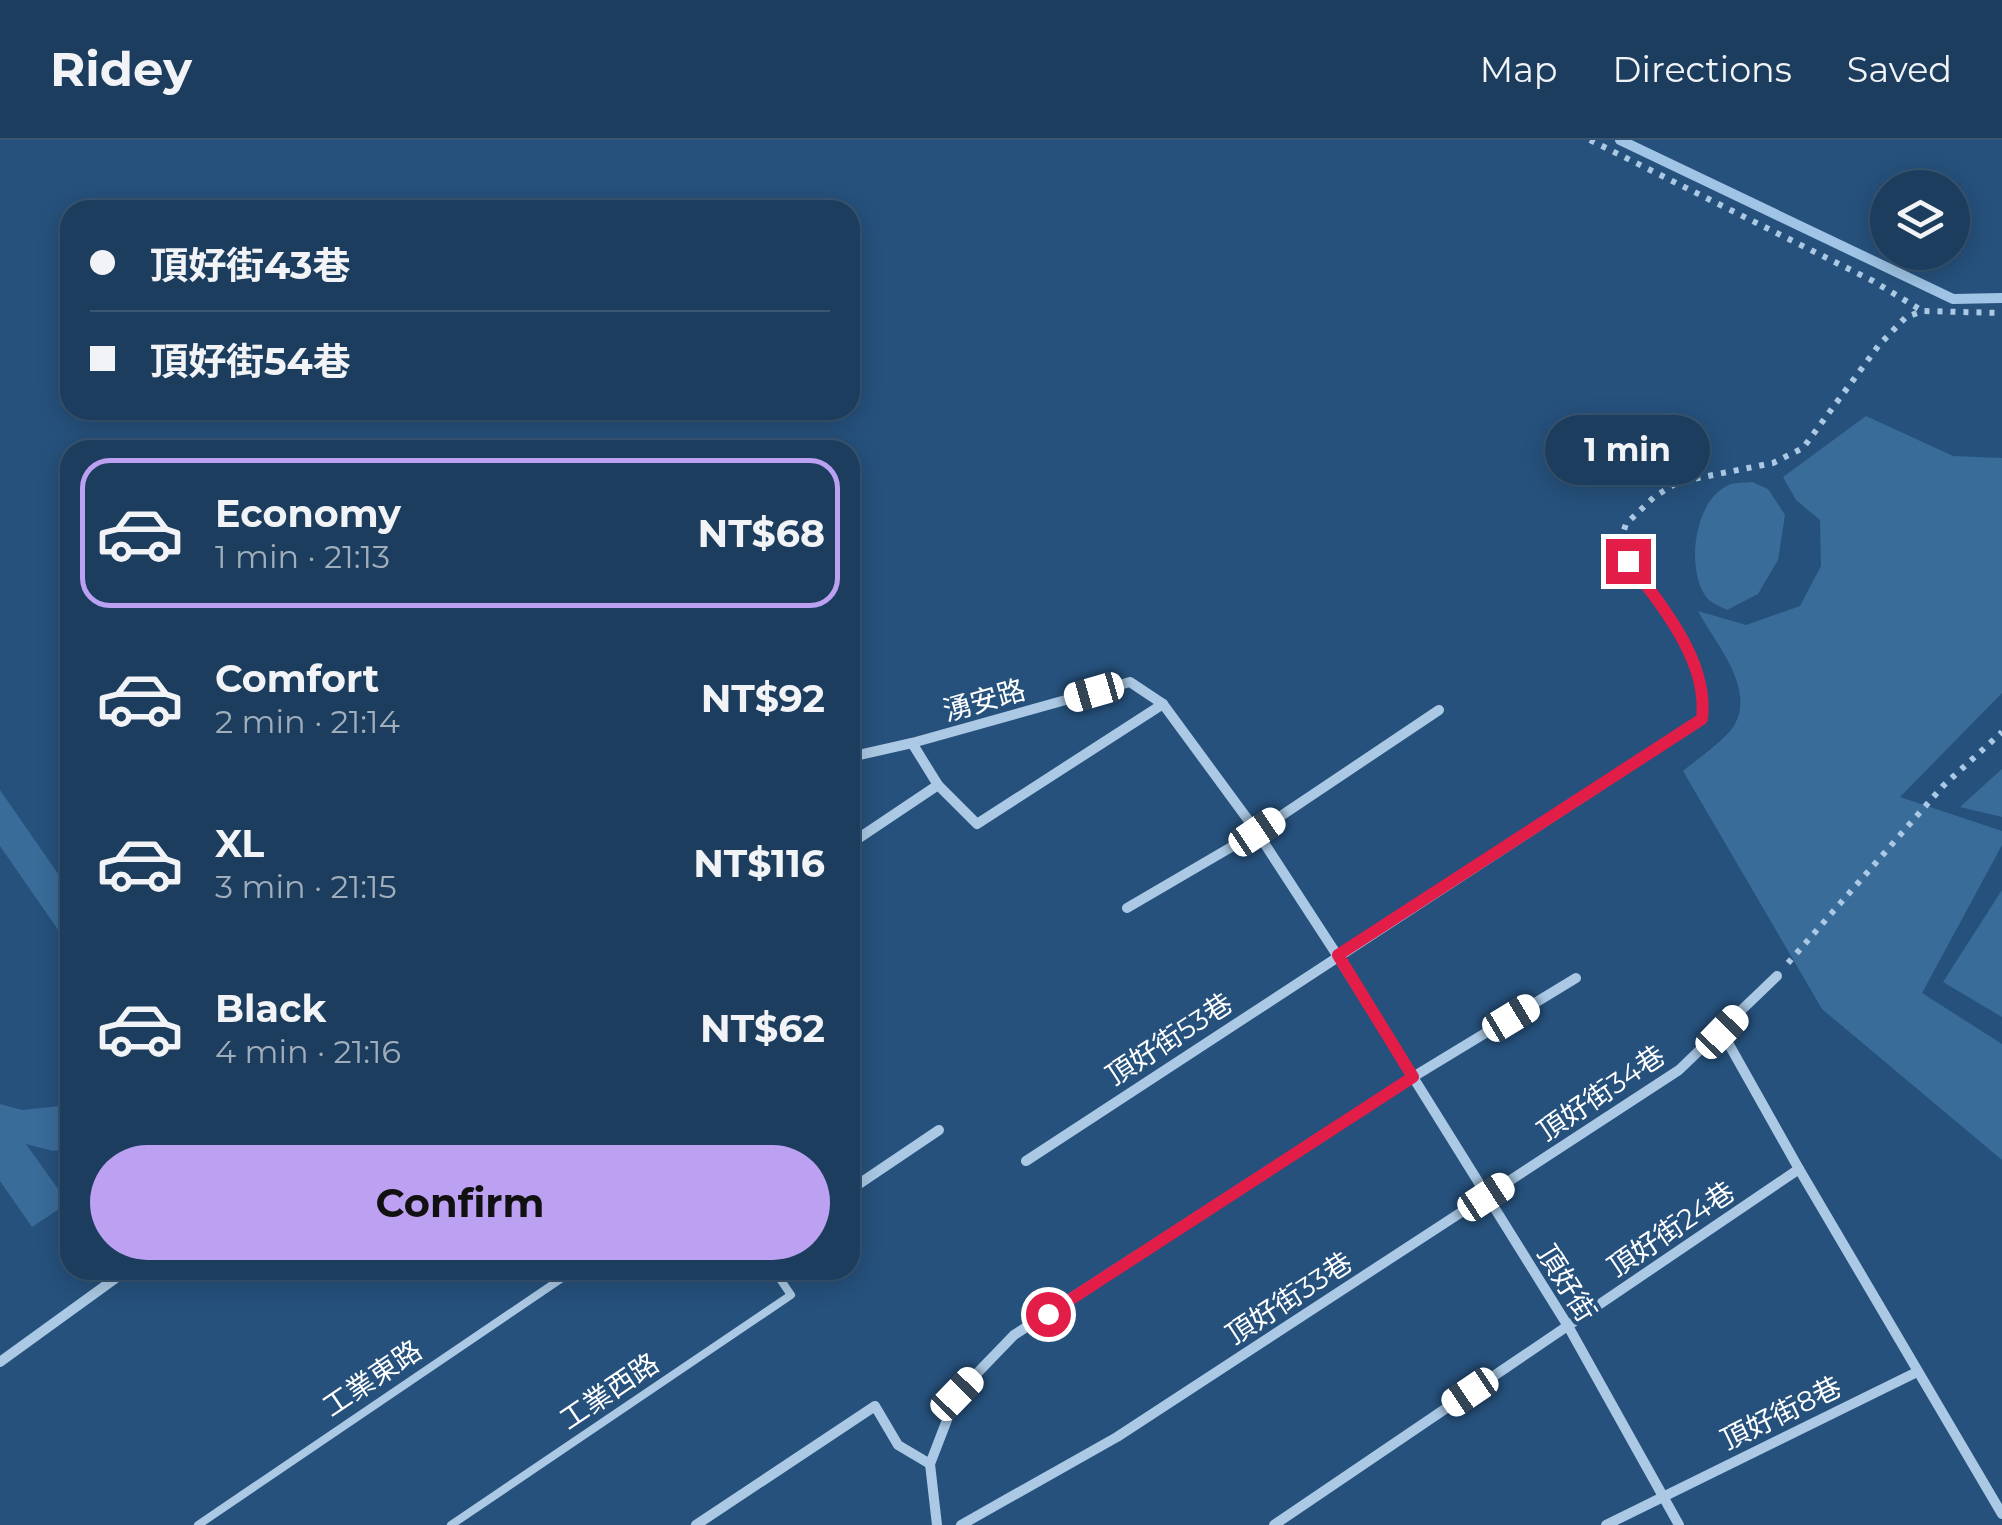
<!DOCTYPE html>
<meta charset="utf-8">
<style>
body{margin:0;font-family:Montserrat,"Noto Sans TC",sans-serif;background:#254463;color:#f1f3f6;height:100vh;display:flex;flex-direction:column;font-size:38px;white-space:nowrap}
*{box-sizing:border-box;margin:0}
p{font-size:32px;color:#a0aebc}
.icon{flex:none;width:55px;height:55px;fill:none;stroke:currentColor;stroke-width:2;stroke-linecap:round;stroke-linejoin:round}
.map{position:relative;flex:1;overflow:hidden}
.details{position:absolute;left:60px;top:300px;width:800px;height:840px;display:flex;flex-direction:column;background:#1c3d5d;border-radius:30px;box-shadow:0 5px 25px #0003,0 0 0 2px #3a5672}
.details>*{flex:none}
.guide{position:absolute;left:60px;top:60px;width:800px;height:220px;border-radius:30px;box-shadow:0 5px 25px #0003,0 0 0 2px #3a5672;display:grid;align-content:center;height:220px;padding:0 30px;background:#1c3d5d}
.fabs{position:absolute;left:1870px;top:30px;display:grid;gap:20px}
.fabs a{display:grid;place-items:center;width:100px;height:100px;border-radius:50%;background:#1c3d5d;box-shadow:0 5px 25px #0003,0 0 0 2px #3a5672;font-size:50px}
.end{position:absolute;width:45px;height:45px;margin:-22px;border:12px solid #e11d48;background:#fff;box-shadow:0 0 0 5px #fff}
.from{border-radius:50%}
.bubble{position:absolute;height:70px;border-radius:35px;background:#1c3d5d;box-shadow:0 5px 25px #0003,0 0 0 2px #3a5672;font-size:32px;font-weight:700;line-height:70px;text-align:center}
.car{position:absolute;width:30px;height:60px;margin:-30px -15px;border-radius:12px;box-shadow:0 0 8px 2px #0007;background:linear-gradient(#fff 24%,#345 0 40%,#fff 0 76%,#345 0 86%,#fff 0)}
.guide b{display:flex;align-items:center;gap:35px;height:95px;font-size:38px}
.guide b+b{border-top:2px solid #3a5672}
.guide i{width:25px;height:25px;background:#f1f3f6}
ul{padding:18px 0 0;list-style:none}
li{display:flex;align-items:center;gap:30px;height:150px;margin:0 20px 15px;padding:0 10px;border:5px solid transparent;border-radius:30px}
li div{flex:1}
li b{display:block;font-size:38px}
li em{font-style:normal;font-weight:700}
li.active{border-color:#bca0f2}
li>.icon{width:90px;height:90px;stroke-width:1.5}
.button{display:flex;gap:20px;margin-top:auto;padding:20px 30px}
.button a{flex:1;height:115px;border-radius:60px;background:#bca0f2;color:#111;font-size:40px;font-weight:700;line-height:115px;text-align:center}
header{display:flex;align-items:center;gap:60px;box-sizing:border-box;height:140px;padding:0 50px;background:#1c3d5d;border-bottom:2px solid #3a5672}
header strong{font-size:48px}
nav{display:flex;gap:55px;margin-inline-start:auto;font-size:35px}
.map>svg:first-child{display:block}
.green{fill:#3a6c99}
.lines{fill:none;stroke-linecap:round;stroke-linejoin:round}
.stream{stroke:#9fc4e5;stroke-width:10}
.path{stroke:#abc9e4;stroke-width:6;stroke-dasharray:5 8;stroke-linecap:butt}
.lane{stroke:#abc9e4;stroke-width:8}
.street{stroke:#abc9e4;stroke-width:10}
.route{stroke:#e11d48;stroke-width:12}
.labels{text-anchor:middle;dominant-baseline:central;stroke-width:8;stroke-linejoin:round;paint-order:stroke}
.street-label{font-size:28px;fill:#fff;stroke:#26517c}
</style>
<header>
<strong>Ridey</strong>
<nav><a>Map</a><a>Directions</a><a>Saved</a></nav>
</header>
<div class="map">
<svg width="2002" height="1385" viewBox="0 0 2002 1385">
<rect width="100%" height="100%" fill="#26517c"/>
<g class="green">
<path d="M1866 276 1953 316 2002 318V553L1900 657 2002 691V705L1922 853 2002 904V1020L1822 869 1683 631C1696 620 1728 598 1735 584 1755 547 1715 503 1698 471L1746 485 1800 466 1821 426 1820 380 1796 360 1783 337Z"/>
<path d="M1752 342 1768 349 1785 375 1778 420 1758 454 1727 470C1721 467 1711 463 1707 458 1685 430 1694 359 1729 345 1735 342 1745 343 1752 342Z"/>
<polygon points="2002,629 2002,677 1960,667"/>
<polygon points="0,650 70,751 70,807 0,706"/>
<polygon points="2002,750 2002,877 1943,842"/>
<polygon points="0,964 22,970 70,965 70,1008 53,1011 26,1004 68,1063 32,1087 0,1041"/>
</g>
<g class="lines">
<polyline class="stream" points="1620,0 1953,159 2002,158"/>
<g class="path">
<polyline points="1590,0 1873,141 1921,170"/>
<polyline points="1620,402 1626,384 1654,357 1678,342 1773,323 1803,308 1879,205 1906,177 1923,171 2002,173"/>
<polyline points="1788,823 1943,646 2002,592"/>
</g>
<g class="lane">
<polyline points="198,1385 574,1130"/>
<polyline points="451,1385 791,1155 774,1130"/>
</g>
<g class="street">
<polyline points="912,603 938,645 977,684 1163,564"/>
<polyline points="850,617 912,603 1130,542 1163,564 1257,692 1337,815 1568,1186 1679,1385"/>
<polyline points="850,704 938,645"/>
<polyline points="1127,768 1257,692 1439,570"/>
<polyline points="1722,892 1799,1029 2002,1374"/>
<path d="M1026 1021 1702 579C1710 521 1661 465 1628 421"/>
<polyline points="850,1050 939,990"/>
<polyline points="0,1222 127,1130"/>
<polyline points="696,1385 875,1266 898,1305 930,1324"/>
<polyline points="937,1385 930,1324 957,1254 1014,1195 1413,937 1576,838"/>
<polyline points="961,1385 1117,1297 1679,930 1777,836"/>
<polyline points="1274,1385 1799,1029"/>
<polyline points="1606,1385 1917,1232"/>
</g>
</g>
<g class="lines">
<path class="route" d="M1048 1174 1413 937 1338 815 1702 579C1709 521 1661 465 1628 421"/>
</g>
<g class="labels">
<g class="street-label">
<text transform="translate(984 560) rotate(-16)">湧安路</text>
<text transform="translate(1169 899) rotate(-33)">頂好街53巷</text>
<text transform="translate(1601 953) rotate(-34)">頂好街34巷</text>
<text transform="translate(1671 1089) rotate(-34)">頂好街24巷</text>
<text transform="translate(1567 1143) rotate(58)">頂好街</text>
<text transform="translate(1289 1158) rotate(-33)">頂好街33巷</text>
<text transform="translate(372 1238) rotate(-34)">工業東路</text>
<text transform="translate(609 1251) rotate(-34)">工業西路</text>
<text transform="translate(1781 1273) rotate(-26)">頂好街8巷</text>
</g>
</g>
</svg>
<div class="fabs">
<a><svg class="icon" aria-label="layers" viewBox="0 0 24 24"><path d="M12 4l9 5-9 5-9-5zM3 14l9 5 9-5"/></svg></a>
</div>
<i class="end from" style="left:1048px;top:1174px"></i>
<i class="end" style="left:1628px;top:421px"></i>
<div class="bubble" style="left:1545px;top:275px;width:165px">1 min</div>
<i class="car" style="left:1094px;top:552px;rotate:254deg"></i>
<i class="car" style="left:1257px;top:692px;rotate:56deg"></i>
<i class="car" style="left:1511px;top:878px;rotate:59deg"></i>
<i class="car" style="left:1722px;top:892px;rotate:44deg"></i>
<i class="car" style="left:1486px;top:1057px;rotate:57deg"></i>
<i class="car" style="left:1470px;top:1252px;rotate:236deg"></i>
<i class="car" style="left:957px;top:1254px;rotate:44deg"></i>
<div class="guide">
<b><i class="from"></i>頂好街43巷</b>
<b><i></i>頂好街54巷</b>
</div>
<section class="details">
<ul>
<li class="active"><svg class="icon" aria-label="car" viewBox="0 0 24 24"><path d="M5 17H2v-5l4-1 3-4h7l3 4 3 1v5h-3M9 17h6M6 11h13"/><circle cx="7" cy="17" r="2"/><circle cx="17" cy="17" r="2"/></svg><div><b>Economy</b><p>1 min · 21:13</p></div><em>NT$68</em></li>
<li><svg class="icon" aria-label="car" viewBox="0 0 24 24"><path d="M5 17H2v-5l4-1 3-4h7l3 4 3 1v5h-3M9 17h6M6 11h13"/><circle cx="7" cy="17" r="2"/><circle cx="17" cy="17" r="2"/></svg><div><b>Comfort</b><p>2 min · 21:14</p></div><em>NT$92</em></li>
<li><svg class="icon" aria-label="car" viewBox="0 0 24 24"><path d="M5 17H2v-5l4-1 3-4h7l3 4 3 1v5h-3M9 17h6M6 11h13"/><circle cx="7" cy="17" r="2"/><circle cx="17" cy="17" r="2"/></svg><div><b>XL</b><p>3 min · 21:15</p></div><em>NT$116</em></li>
<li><svg class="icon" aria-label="car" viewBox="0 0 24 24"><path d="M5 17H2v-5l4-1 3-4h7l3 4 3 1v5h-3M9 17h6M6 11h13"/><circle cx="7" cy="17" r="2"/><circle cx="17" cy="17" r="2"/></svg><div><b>Black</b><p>4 min · 21:16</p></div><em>NT$62</em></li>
</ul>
<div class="button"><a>Confirm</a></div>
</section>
</div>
